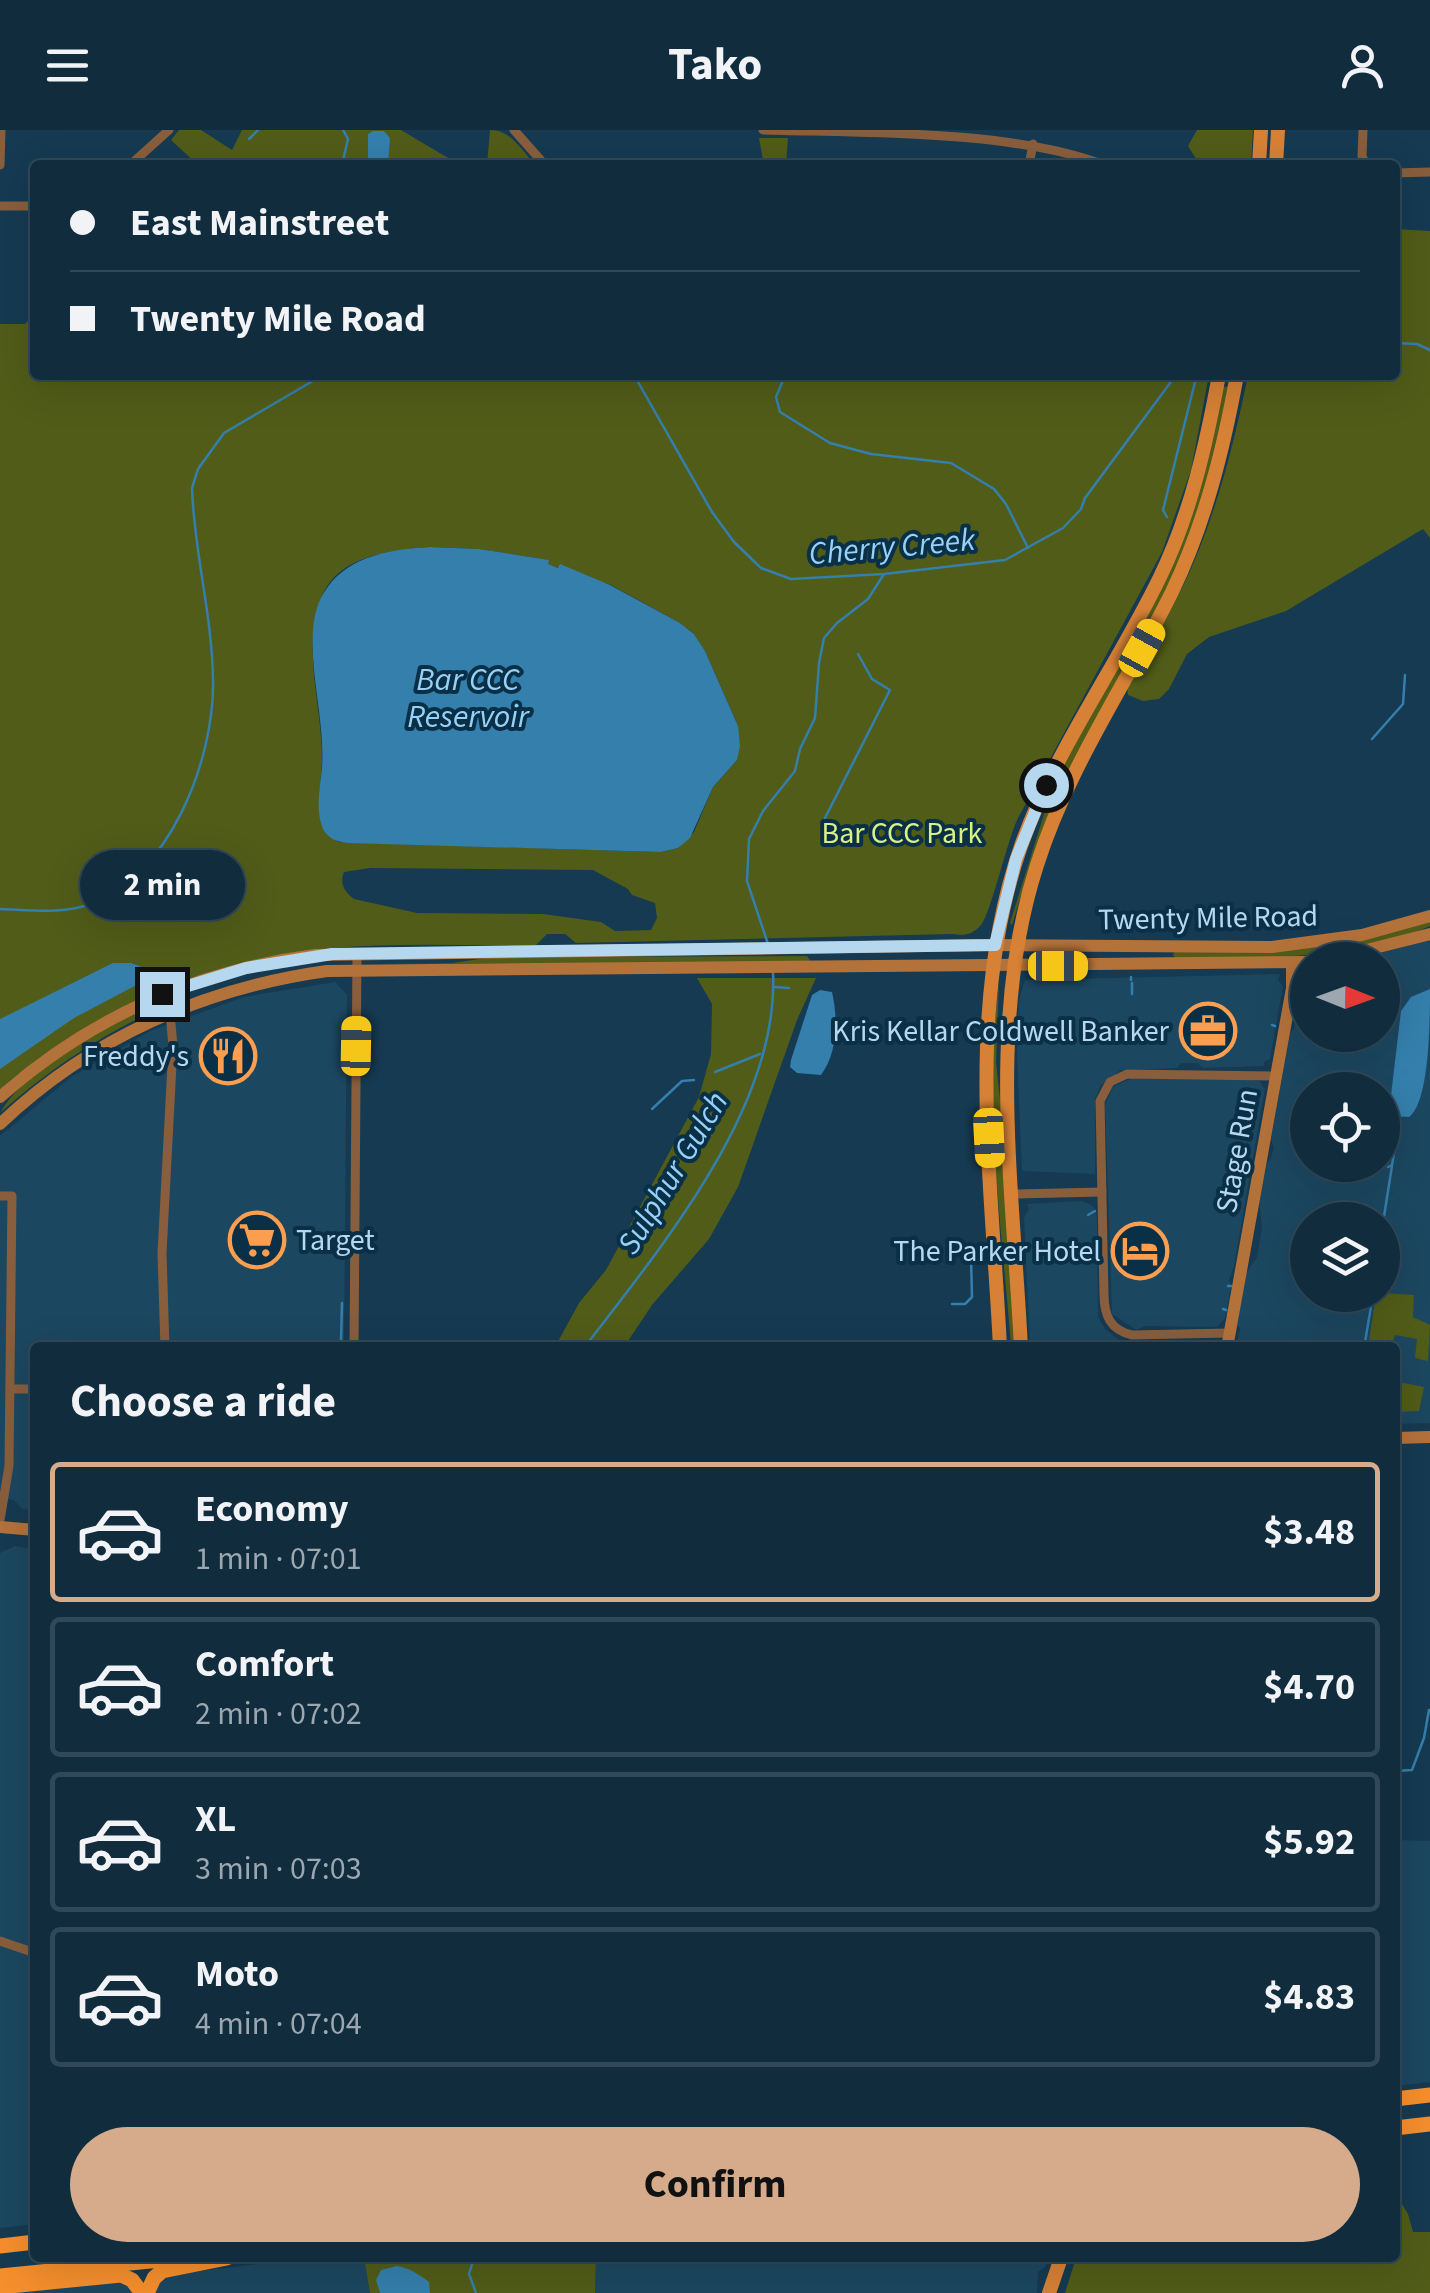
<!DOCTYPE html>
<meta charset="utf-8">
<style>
body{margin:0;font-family:"Source Sans 3",sans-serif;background:#1e3848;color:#f1f3f6;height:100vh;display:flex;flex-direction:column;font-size:38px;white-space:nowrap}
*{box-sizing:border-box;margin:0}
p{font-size:32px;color:#9ca7b0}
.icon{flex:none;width:55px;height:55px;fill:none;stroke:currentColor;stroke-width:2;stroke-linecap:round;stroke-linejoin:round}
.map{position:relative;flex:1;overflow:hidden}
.sheet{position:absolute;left:30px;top:1212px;width:1370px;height:920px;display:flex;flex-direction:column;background:#102c3d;border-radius:10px;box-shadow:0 10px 40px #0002,0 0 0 2px #304857}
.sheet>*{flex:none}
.hud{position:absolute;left:30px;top:30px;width:1370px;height:220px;border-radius:10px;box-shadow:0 10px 40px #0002,0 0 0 2px #304857;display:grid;align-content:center;height:220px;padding:0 40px;background:#102c3d}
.needle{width:65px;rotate:91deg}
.tools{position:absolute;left:1290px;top:812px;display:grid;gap:20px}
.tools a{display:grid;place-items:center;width:110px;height:110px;border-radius:50%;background:#102c3d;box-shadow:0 10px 40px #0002,0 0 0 2px #304857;font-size:50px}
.end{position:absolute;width:45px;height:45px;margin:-22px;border:12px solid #b6d8ef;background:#111;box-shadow:0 0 0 5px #111}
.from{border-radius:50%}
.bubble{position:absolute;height:70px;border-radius:35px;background:#102c3d;box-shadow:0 10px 40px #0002,0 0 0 2px #304857;font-size:32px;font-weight:700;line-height:70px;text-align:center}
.car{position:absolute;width:30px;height:60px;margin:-30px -15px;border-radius:12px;box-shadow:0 0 8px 2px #0007;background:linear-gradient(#f5c518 24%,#345 0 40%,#f5c518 0 76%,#345 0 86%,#f5c518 0)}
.hud b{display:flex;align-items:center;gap:35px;height:95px;font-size:38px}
.hud b+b{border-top:2px solid #304857}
.hud i{width:25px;height:25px;background:#f1f3f6}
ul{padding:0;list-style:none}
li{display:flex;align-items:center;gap:30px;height:140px;margin:0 20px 15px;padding:0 20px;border:5px solid #304857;border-radius:10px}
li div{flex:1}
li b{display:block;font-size:38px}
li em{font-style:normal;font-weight:700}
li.current{border-color:#d6ab8b}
li>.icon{width:90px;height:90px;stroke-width:1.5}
h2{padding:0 40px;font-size:45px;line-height:120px}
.action{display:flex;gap:20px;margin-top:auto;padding:20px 40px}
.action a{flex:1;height:115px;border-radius:60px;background:#d6ab8b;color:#111;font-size:40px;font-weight:700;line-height:115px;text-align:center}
header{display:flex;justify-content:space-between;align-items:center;height:130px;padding:0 40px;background:#102c3d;font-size:45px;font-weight:700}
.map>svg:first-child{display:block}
.built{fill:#1c4760;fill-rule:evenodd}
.green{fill:#515c19;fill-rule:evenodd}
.water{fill:#347fac}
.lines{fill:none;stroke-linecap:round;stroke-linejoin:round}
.stream{stroke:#347fac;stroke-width:2.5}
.street{stroke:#885e3d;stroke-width:9}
.secondary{stroke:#b4723b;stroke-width:12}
.primary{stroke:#d68136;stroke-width:14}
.highway{stroke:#f58e2d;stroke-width:15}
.route{stroke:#b6d8ef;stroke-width:12}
.labels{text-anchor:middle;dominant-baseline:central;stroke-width:8;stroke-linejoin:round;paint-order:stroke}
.park-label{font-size:30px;fill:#daef87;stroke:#093046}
.street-label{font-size:30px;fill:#b6d8ef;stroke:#093046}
.poi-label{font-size:30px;fill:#b6d8ef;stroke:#093046;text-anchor:end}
.water-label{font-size:32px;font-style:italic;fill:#98d1f7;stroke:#093046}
</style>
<header><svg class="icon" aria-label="menu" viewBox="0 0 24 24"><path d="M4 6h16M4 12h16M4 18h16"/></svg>Tako<svg class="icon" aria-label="person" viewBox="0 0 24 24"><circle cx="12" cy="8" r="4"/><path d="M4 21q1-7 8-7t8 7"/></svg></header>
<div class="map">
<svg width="1430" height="2163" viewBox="0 0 1430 2163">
<rect width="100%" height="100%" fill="#153a51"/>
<g class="built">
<path d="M1430 810V1293L1395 1294V1218H1233L1238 1209 1240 1199 1237 1194 1246 1143 1257 1127 1262 1097 1259 1072 1267 1033 1271 1028 1274 1017 1271 1010 1290 904 1294 899 1300 847 1307 839 1308 905H1382V830H1354ZM1308 960H1382V1035H1308ZM1308 1090H1382V1165H1308Z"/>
<polygon points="1280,844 1278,850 1283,856 1270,929 1264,932 1264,936 1202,938 1198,933 1181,933 1177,938 1121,940 1101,955 1095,969 1095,1044 1022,1041 1017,926 1019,870 1025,850"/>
<polygon points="335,852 347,865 344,1217 35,1218 35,1380 22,1379 14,1370 0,1367 0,1006 71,947 150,901 244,867"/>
<polygon points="1131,949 1239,949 1259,951 1265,959 1234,1136 1229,1150 1231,1156 1225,1188 1217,1197 1145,1196 1136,1200 1112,1184 1105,974 1114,956"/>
<polygon points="1082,1071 1093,1076 1097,1085 1098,1186 1105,1199 1123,1213 1204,1211 1214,1217 1030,1217 1024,1088 1029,1079 1027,1074"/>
<polygon points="15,1416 35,1419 35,2094 0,2098 0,1423"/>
<polygon points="1395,1710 1430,1711 1430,1952 1395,1956"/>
<polygon points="308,2128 364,2128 370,2163 0,2163 118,2149 137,2162 166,2145"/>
<polygon points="596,2128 1048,2128 1045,2137 1038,2142 1037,2163 595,2163"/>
</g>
<g class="green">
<polygon points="179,0 201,0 232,20 242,0 401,0 460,35 198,35 171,10"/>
<path d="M490 0C511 0 522 20 535 35H487Z"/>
<polygon points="1197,0 1253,0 1251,35 1200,35 1188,16"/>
<polygon points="759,8 788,8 786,35 764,35"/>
<path d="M1395 99 1430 101V408L1423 399 1286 481 1209 507 1187 524 1169 559 1159 569 1143 571 1128 565 1127 557C1146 523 1167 489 1184 454 1215 389 1234 315 1248 245H1395Z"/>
<path d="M35 184V245H1209L1191 340 1162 422 1018 688C1008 708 990 786 981 795 972 805 964 806 952 804L576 813 565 804H547L536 815C466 816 394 812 323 819 203 831 91 881 0 959V194H25ZM430 417 479 419 548 430 547 434 611 455 680 493 694 504 705 521 738 596 737 630 713 657 694 702 678 718 661 722 339 712C332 708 326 705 323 697 315 674 322 651 322 628 322 575 301 516 322 466 339 425 392 420 430 417ZM370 738 593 740 628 759 632 765 655 773 657 788 651 800 615 801 601 792 543 784 417 783 354 769C345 762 339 754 344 742Z"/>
<polygon points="1229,256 1199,382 1167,459 1059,661 1033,726 1012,795 1010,793 1055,649 1148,483 1223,257"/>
<path d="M1430 791V796C1350 831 1261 828 1176 829L1173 825 1175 821C1268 822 1341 822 1430 791Z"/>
<polygon points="807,826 810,830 807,832 374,834 452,833 494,827"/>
<polygon points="697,848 816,848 797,890 738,1057 709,1109 652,1175 624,1217 555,1217 579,1173 606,1140 699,967 711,924 712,874"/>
<path d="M999 853 996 932 1005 1016 1015 1218 1011 1217C1002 1096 983 975 999 853Z"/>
<path d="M167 870 164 876C103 904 50 938 0 983 31 930 112 893 167 870Z"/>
<polygon points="1383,1163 1414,1165 1413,1187 1430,1195 1428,1231 1415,1228 1417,1209 1395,1205 1391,1217 1368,1217 1376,1165"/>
<polygon points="1399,1252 1424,1257 1419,1281 1395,1282 1395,1254"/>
<polygon points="1395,2063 1408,2084 1413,2102 1430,2102 1430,2163 1065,2163 1076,2128 1395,2128"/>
<polygon points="364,2128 596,2128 595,2163 370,2163"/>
</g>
<g class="water">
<polygon points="373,1 384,1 390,8 388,35 368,35 368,4"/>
<path d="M430 417 479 419 549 430 548 434 558 438 560 434 610 455 680 493 694 504 705 521 738 596 740 616 737 630 713 657 690 708 678 718 661 722 348 713C338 712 328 709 323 699 315 680 320 657 322 638 325 592 310 546 313 500 314 485 318 470 327 458 350 425 393 419 430 417Z"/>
<polygon points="113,833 131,833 142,837 148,849 74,888 0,939 0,889"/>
<path d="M1430 859C1430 886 1430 972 1409 987L1392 986 1389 982 1401 881 1411 867Z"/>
<path d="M820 860 832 862C838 889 838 922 821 945L797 943 790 937 791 930 812 865Z"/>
<path d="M397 2136C410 2138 418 2144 429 2152L430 2163H380L376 2150 381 2140Z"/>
</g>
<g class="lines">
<g class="stream">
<polyline points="249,9 258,0"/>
<polyline points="342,35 348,9 343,0"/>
<polyline points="1395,213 1417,214 1430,220"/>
<polyline points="634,245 712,382 734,412 761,438 791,449 884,444 1005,430 1063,398 1081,379 1085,368 1176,245"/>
<polyline points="784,248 776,267 780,282 830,313 871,324 951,333 994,359 1006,374 1028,418"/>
<polyline points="1167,387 1163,380 1196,248"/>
<polyline points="1372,609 1403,574 1405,545"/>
<polyline points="825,688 890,560 872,549 858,524"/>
<path d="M0 779C28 780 57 784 84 776 169 751 215 629 213 549 212 484 194 422 192 358L198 339 224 303 323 245"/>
<polyline points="768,814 747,751 749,709 763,681 795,641 800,619 815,588 819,533 824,508 837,493 868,469 884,444"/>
<polyline points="1131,847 1131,850"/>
<polyline points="1132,853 1132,864"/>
<polyline points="775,857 789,858"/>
<polyline points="1272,895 1275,896"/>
<polyline points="715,942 760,924"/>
<polyline points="652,979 682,951 694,950"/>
<polyline points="1388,1037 1392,1035 1400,987"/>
<polyline points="1088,1085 1095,1081"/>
<polyline points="1382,1099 1392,1036"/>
<polyline points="1228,1156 1231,1156"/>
<polyline points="952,1174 965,1174 972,1167 971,1127"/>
<polyline points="1223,1179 1226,1180"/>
<polyline points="1198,1212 1198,1216"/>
<polyline points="319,1218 341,1212 342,1173"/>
<path d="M584 1218C661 1117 780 976 773 842"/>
<polyline points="1364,1218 1373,1165"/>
<polyline points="1395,1641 1412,1640 1424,1608 1429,1580"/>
<polyline points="474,2128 469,2144 476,2163"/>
</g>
<g class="street">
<polyline points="514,0 545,35"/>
<path d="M763 0C865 3 1013 0 1104 35"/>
<polyline points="1363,0 1362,26 1366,35"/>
<polyline points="0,35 1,0"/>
<polyline points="130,35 169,0"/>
<polyline points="1029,35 1033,14"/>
<polyline points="1395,43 1430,42"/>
<polyline points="0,76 35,76"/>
<polyline points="1013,1064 1102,1062"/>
<polyline points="0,1066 12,1066 9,1336 0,1390"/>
<path d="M1229 1203 1132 1205C1110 1200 1104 1185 1104 1164L1100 971 1110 952 1127 944 1276 946"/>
<polyline points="165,1218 162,1123 173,916 170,883"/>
<polyline points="354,1218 357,823"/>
<polyline points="10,1259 35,1259"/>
<polyline points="0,1811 35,1823"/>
</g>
<g class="secondary">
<polyline points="1327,830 1430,804"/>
<path d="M0 967C89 888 197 840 315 825L995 815 1272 817 1362 805 1430 786"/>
<path d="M0 994C90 908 204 858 327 841L1308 832"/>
<polyline points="1227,1218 1292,858 1292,833"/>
<polyline points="1395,1308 1430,1307"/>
<polyline points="0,1397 35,1400"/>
</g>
<g class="primary">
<polyline points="1259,35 1261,0"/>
<polyline points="1276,35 1278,0"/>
<path d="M1000 1218C992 1050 965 877 1021 716 1055 620 1116 538 1160 447 1191 383 1206 315 1219 245"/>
<path d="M1021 1218C1013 1058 987 889 1037 735 1068 637 1127 553 1172 462 1205 393 1223 321 1237 245"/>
<polyline points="1049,2163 1061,2128"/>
</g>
<g class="highway">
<polyline points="1395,1969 1430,1965"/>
<polyline points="1395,1998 1430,1994"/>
<polyline points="0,2116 35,2112"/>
<polyline points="0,2146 180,2128"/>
<polyline points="0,2157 121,2145 132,2150 141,2162"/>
<polyline points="149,2159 154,2148 162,2141 227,2128"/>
</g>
</g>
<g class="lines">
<polyline class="route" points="162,864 246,838 332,824 995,815 1016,729 1046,655"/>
</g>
<defs>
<g id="office-ring" transform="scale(2.875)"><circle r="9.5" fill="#093046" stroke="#fb9e50" stroke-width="1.5"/><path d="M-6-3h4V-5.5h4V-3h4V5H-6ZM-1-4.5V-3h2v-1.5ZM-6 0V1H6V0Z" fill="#fb9e50"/></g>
<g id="restaurant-ring" transform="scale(2.875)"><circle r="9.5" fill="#093046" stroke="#fb9e50" stroke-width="1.5"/><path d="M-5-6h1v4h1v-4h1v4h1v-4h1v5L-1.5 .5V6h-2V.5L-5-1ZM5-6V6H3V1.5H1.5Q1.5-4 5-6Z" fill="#fb9e50"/></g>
<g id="supermarket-ring" transform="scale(2.875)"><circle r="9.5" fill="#093046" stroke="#fb9e50" stroke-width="1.5"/><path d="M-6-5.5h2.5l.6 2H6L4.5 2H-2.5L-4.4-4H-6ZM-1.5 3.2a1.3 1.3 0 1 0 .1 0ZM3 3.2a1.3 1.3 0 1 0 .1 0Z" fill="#fb9e50"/></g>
<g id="hotel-ring" transform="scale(2.875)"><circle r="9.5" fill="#093046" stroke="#fb9e50" stroke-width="1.5"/><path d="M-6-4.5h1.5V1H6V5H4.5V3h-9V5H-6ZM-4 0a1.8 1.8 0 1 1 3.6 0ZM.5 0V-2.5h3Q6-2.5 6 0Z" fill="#fb9e50"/></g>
</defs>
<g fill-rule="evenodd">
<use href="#office-ring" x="1208" y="901"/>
<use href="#restaurant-ring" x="228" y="926"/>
<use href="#supermarket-ring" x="257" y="1110"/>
<use href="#hotel-ring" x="1140" y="1121"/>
</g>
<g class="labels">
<g class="park-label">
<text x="902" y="703">Bar CCC Park</text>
</g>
<g class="street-label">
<text transform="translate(1208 788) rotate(-1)">Twenty Mile Road</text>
<text transform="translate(1237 1021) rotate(-80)">Stage Run</text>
</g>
<g class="poi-label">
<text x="1169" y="901">Kris Kellar Coldwell Banker</text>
<text x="189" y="926">Freddy's</text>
<text x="296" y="1110" text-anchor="start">Target</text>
<text x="1101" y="1121">The Parker Hotel</text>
</g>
<g class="water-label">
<text transform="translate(892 417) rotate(-5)">Cherry Creek</text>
<text x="468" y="550">Bar CCC<tspan x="468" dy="37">Reservoir</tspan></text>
<text transform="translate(673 1043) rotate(-59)">Sulphur Gulch</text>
</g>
</g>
</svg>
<div class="tools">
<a><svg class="needle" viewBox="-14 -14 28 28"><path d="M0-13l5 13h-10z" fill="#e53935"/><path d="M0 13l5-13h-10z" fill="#9ca7b0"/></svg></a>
<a><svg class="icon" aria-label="locate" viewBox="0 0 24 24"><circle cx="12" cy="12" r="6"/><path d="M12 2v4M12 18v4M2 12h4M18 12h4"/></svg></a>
<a><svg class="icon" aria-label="layers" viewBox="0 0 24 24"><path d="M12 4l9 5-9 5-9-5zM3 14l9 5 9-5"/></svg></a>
</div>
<i class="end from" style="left:1046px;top:655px"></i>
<i class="end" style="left:162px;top:864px"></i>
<div class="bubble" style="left:80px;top:720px;width:165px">2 min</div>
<i class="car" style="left:1142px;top:518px;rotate:29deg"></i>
<i class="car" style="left:1058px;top:836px;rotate:90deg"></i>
<i class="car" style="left:356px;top:916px;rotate:1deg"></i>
<i class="car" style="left:989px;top:1008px;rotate:177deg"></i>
<div class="hud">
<b><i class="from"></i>East Mainstreet</b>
<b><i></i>Twenty Mile Road</b>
</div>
<section class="sheet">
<h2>Choose a ride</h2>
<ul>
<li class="current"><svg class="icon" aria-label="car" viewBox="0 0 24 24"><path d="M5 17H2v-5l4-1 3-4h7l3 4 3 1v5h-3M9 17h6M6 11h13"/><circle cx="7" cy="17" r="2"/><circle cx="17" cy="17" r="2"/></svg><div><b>Economy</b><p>1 min · 07:01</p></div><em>$3.48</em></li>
<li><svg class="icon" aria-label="car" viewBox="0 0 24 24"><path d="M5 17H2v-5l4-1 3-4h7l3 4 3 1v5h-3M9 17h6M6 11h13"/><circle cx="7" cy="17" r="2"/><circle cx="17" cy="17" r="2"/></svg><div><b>Comfort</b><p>2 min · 07:02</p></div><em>$4.70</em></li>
<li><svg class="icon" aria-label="car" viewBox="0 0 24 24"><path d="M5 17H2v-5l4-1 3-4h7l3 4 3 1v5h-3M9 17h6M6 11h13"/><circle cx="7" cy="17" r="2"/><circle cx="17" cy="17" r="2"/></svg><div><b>XL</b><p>3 min · 07:03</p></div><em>$5.92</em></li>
<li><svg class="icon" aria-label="car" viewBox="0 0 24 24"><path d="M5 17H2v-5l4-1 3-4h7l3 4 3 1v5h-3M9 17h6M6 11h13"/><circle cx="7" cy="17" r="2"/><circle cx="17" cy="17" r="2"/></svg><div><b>Moto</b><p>4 min · 07:04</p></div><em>$4.83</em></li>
</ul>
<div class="action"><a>Confirm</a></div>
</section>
</div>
